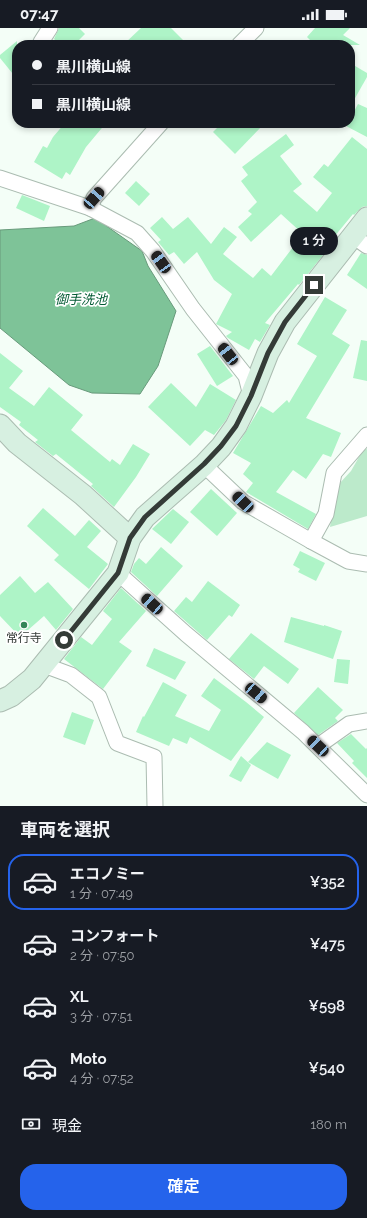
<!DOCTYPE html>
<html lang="ja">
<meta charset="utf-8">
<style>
body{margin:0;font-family:Raleway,"Noto Sans JP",sans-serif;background:#242831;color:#f1f3f6;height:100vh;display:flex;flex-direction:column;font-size:15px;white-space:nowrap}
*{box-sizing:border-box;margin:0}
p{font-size:13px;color:#9ea1a6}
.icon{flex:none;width:22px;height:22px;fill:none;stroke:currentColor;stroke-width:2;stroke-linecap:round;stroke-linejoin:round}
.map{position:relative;height:778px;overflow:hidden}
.sheet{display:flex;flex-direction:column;background:#171b24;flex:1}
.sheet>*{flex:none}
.banner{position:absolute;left:12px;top:12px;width:343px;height:88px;border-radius:16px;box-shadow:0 2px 6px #0003;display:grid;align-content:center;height:88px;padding:0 20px;background:#171b24}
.end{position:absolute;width:18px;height:18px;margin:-9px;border:5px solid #343b37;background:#fff;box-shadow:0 0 0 2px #fff}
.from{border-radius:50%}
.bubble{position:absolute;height:28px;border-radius:14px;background:#171b24;box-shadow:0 2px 6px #0003;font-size:13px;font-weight:600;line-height:28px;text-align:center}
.car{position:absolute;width:12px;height:24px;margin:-12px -6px;border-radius:5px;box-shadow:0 0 3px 1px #0007;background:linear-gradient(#222 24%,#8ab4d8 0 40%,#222 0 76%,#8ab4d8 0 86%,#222 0)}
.banner b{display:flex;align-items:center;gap:14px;height:38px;font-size:15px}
.banner b+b{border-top:1px solid #363941}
.banner i{width:10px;height:10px;background:#f1f3f6}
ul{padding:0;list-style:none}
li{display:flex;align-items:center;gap:12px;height:56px;margin:0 8px 6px;padding:0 12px;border:2px solid transparent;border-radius:16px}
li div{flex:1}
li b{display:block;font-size:15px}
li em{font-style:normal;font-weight:600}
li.selected{border-color:#2563eb}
li>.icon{width:36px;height:36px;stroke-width:1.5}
h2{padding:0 20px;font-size:18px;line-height:48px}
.pay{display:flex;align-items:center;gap:10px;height:44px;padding:0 20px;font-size:15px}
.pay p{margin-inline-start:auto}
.button{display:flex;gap:8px;margin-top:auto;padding:8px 20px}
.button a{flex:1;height:46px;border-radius:16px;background:#2563eb;color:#fff;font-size:16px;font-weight:600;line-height:46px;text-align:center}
.status{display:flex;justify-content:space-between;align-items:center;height:28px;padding:0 20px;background:#171b24;direction:ltr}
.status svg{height:11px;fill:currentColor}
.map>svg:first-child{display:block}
.green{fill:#bceacb}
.water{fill:#7ec398;stroke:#689a7b}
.building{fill:#aef4c7}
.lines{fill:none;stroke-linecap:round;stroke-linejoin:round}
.street-casing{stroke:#abbcb1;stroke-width:17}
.secondary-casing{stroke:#abbcb1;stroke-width:23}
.street{stroke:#fff;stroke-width:15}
.secondary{stroke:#d7f0e1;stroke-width:21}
.route{stroke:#343b37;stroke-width:5}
.poi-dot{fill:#338658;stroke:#fff;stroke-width:1.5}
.labels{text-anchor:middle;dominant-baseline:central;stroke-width:3.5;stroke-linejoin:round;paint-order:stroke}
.poi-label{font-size:12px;fill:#343b37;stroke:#fff}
.water-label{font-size:13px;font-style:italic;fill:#045b34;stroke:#fff}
</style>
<div class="status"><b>07:47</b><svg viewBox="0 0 49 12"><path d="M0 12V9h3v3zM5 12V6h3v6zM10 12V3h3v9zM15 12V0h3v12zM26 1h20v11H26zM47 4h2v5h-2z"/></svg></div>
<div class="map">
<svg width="367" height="778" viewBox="0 0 367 778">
<rect width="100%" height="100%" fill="#f4fef7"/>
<polygon class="green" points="367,421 367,488 330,499 334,469 339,456 351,443 363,422"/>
<polygon class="water" points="95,190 142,223 148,238 176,283 158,338 140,366 92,365 69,357 0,300 0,202 74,198"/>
<g class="building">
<polygon points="59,0 79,0 85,6 74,17 60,17 54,11"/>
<polygon points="141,0 171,0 188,17 123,17"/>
<polygon points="315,0 350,0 343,7 360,17 315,17 307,9"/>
<polygon points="17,13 17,51 0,30 0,27"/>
<polygon points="350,35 367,45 367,49 350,79"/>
<polygon points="358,76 367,80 367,109 346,98 348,95 350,95 350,91"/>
<polygon points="65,95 106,95 86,119 70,147 66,144 62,151 34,134 43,118 47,120 53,109"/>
<polygon points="222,95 265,95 235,126 213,104"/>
<polygon points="286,106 294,117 280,128 302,156 293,163 317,184 332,165 313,149 324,136 328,139 352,109 367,121 367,178 362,179 354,187 353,186 334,209 336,211 299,257 298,256 265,295 270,297 260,314 255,311 249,322 228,310 226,308 232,304 216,296 232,266 214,252 197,224 184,236 174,224 169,227 158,214 161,212 150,200 162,189 173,201 188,189 211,216 224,199 237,209 223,226 253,250 262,240 271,248 303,206 281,186 251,214 238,199 252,186 248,183 257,174 241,153 248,147 242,139"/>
<polygon points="136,153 150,166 139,178 125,165"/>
<polygon points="22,167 50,178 44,193 16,180"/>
<polygon points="361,225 367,227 367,261 347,247"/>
<polygon points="325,269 347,282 332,306 350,317 306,390 341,405 331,429 323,426 306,451 293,442 276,464 316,486 308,501 246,464 253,455 243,446 251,435 233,425 261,378 273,385 287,372 289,375 317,328 297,316"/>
<polygon points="361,312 367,313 367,353 353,350"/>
<polygon points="210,318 233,348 217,358 197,326"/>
<polygon points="0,325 23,343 9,360 34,378 49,359 83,387 71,402 110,434 112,431 120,437 133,416 150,426 136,449 114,479 91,458 93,456 56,426 53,428 35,414 38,412 19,397 21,394 0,379"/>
<polygon points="171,355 196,379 210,356 236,372 226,392 214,407 205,402 190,418 148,379"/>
<polygon points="211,461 237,485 217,508 190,484"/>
<polygon points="43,480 75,508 89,492 101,503 87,519 108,536 89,561 54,532 59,527 27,498"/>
<polygon points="173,481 189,494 171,516 152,501"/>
<polygon points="161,519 183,538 157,568 131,544 134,536 139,530 146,536"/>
<polygon points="300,523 325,535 316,553 298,544 300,541 293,537"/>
<polygon points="20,548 35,565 48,554 73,581 56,602 44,588 20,609 0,588 0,567"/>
<polygon points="208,553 240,577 232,589 229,587 207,612 174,583 186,569 192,574"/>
<polygon points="121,560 146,583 119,614 132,623 103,661 64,631 81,609 92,617 112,591 103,583"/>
<polygon points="291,589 324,598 324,597 342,603 333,631 284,614"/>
<polygon points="251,605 299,641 288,656 264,638 254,651 229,631"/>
<polygon points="154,620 186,634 175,652 146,638"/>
<polygon points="337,631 350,632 348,656 334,654"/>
<polygon points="214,650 246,674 264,689 231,733 190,709 187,716 173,710 169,718 136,704 143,688 144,689 163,654 187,667 175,688 209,703 221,682 201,668"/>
<polygon points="318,659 343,682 335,690 338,693 318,707 294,685"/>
<polygon points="72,684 94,692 85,717 63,709"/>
<polygon points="351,706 366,721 367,720 367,750 352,735 354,733 337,715"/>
<polygon points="267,714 291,727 278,751 248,734"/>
<polygon points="241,728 251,737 241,754 229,748"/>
</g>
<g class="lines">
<g class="street-casing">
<g id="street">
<polyline points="41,14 50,0"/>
<polyline points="239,17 256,0"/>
<polyline points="0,150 90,180 137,205 153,223 193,281 246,348 251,368"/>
<polyline points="90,180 94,170 161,95"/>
<polyline points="353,208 367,218"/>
<polyline points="204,437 243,474 311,513 348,533 367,536"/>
<polyline points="311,513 326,486 334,445 367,407"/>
<polyline points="118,545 186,606 303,704 367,767"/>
<polyline points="44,637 71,647 99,669 117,715 154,729 155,778"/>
<polyline points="318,718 349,696 367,693"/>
</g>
</g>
<g class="secondary-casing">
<g id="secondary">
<polyline points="0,397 17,415 83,467 130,510"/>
<polyline points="0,673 11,668 32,651 118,545 130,510 145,489 204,437 221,419 236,398 251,368 268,325 285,294 367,190"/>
</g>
</g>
<use href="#street" class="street"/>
<use href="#secondary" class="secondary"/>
</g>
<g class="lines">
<polyline class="route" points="64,612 118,545 130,510 145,489 204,436 221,418 236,398 251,368 268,325 285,294 314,257"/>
</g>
<circle class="poi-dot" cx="24" cy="597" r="4"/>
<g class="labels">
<g class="poi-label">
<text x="24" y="610">常行寺</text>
</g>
<g class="water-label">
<text x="81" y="271">御手洗池</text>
</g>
</g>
</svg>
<i class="end from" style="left:64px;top:612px"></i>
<i class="end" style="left:314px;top:257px"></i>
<div class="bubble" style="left:290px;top:199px;width:48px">1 分</div>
<i class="car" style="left:94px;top:170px;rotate:41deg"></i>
<i class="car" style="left:161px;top:234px;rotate:325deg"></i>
<i class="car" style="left:228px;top:326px;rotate:322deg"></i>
<i class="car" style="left:243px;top:474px;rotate:314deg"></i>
<i class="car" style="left:152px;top:576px;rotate:312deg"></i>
<i class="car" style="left:256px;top:665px;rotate:130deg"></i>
<i class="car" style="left:318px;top:718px;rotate:313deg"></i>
<div class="banner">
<b><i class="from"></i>黒川横山線</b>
<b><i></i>黒川横山線</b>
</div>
</div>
<section class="sheet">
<h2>車両を選択</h2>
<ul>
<li class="selected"><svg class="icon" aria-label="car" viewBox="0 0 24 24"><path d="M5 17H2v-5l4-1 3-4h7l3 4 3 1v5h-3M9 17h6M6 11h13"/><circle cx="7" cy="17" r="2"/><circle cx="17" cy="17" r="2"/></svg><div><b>エコノミー</b><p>1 分 · 07:49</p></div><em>¥352</em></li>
<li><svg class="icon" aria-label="car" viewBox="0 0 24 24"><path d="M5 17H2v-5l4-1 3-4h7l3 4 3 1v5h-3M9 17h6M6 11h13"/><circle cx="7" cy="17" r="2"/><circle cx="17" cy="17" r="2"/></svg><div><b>コンフォート</b><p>2 分 · 07:50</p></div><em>¥475</em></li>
<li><svg class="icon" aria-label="car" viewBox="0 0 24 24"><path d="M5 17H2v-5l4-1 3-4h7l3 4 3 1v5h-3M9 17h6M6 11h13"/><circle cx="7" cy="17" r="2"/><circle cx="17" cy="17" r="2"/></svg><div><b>XL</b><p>3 分 · 07:51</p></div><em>¥598</em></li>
<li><svg class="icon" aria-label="car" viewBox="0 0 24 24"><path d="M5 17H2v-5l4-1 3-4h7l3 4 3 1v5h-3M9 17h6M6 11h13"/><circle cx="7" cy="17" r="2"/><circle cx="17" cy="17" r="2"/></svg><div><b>Moto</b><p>4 分 · 07:52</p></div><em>¥540</em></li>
</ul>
<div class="pay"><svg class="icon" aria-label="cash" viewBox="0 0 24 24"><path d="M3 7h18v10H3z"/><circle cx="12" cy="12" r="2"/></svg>現金<p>180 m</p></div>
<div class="button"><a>確定</a></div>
</section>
